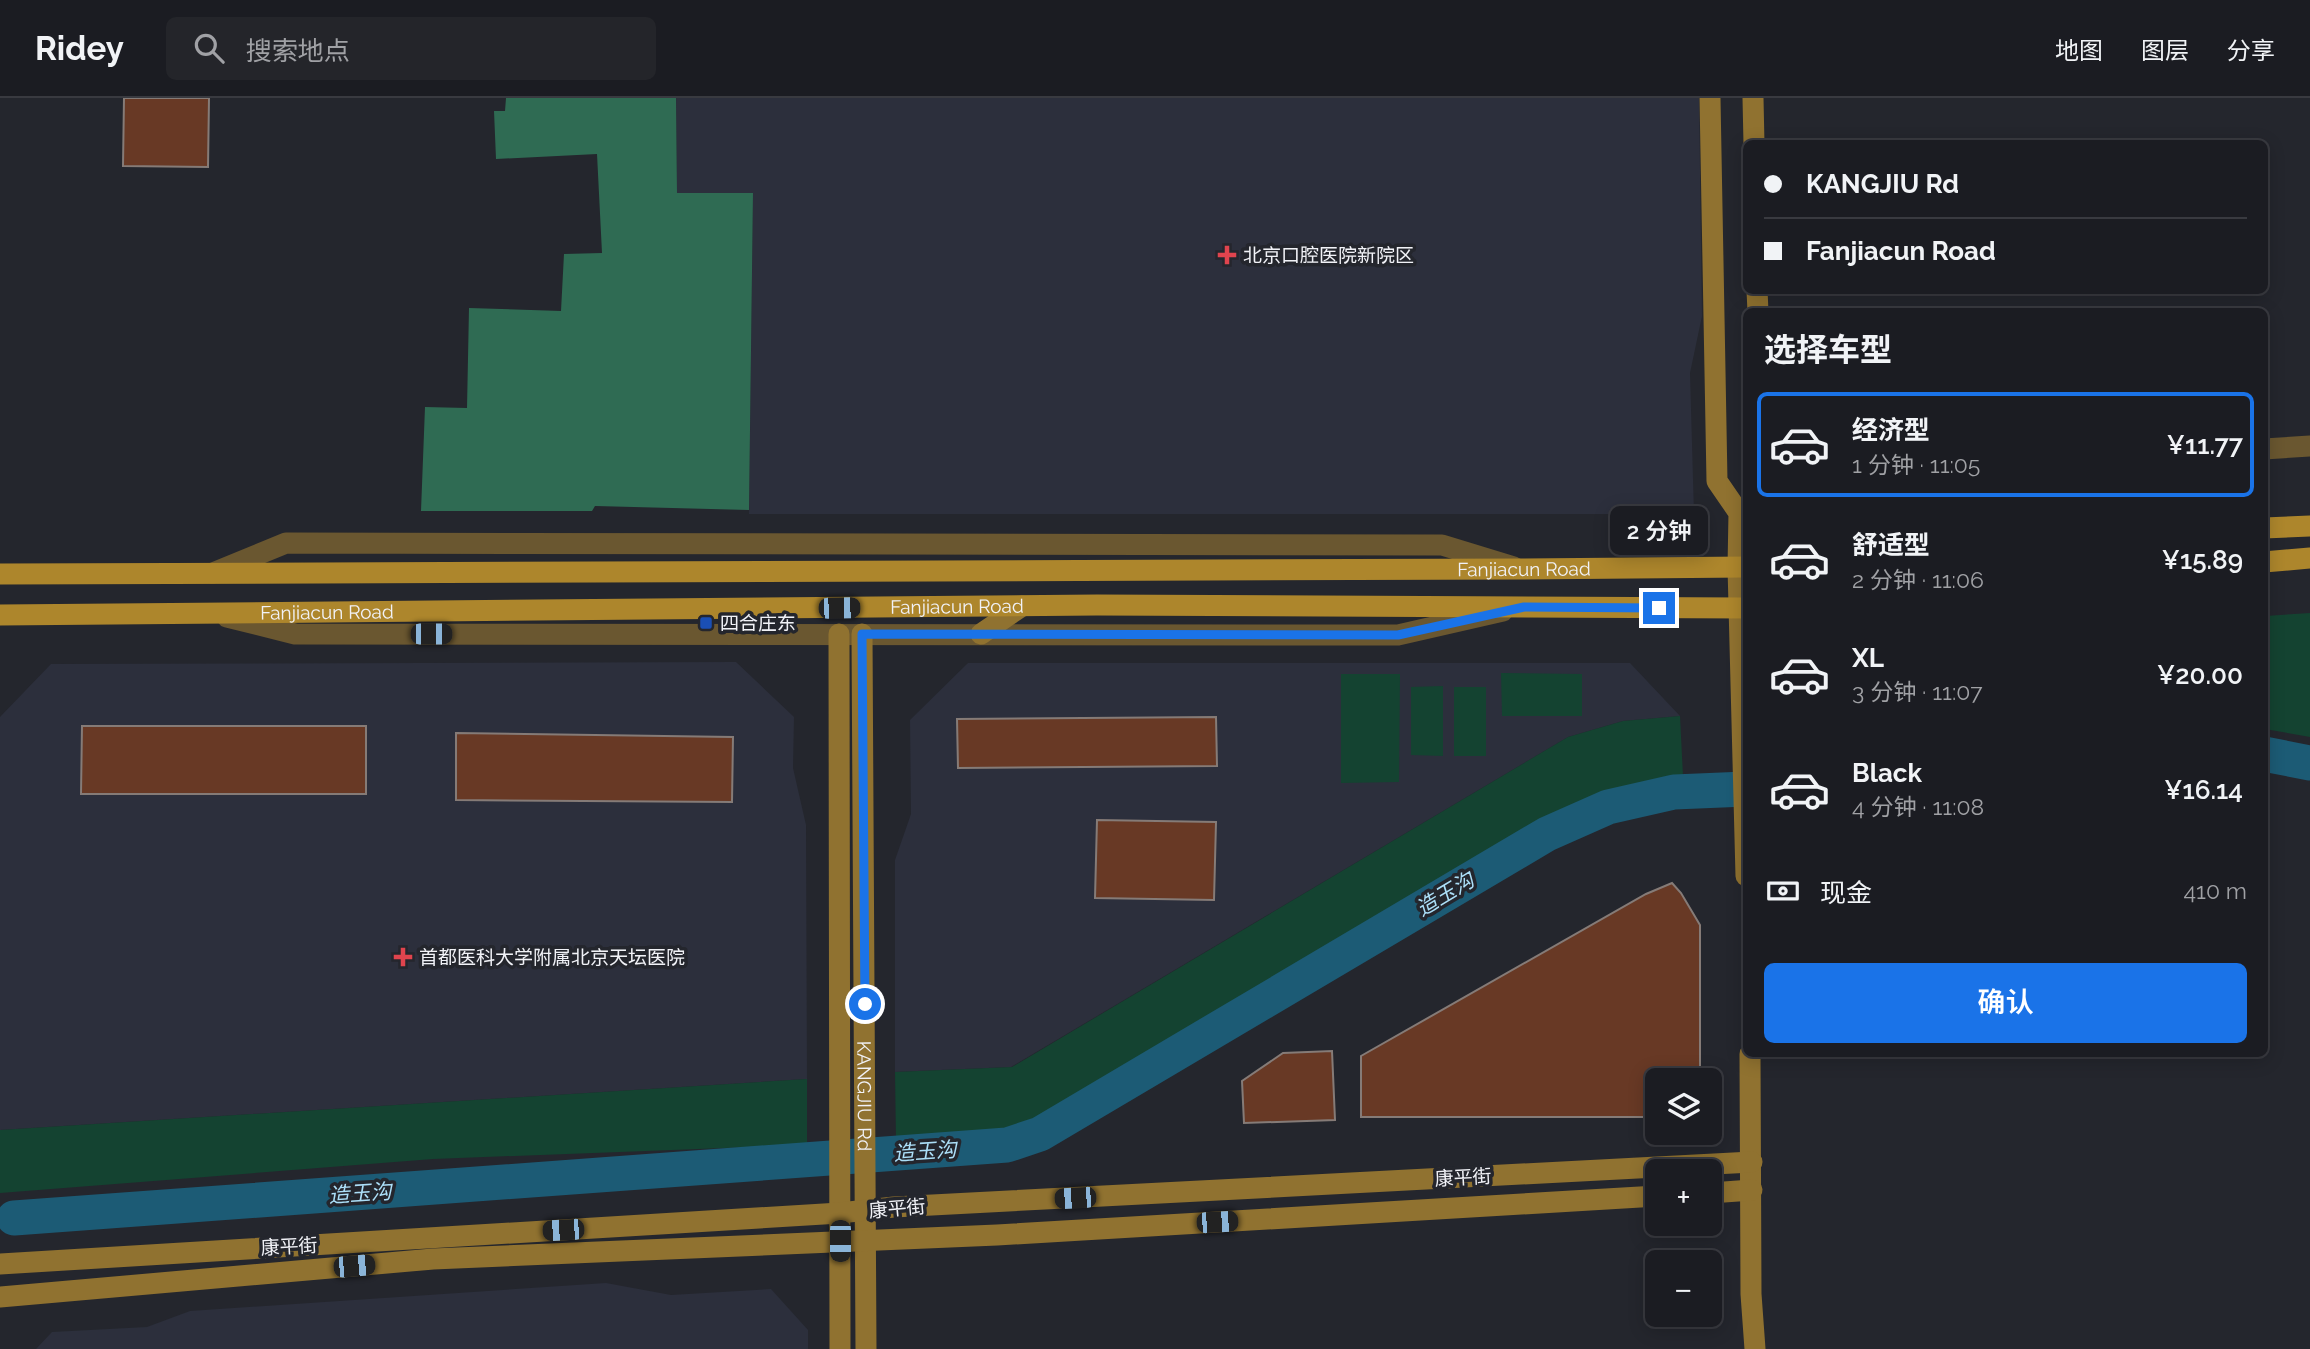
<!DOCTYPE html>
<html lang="zh">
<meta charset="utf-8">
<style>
body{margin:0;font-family:Raleway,"Noto Sans SC",sans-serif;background:#24252a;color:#f1f3f6;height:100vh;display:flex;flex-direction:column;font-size:26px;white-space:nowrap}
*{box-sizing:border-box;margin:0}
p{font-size:23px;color:#a0a1a5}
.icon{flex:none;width:38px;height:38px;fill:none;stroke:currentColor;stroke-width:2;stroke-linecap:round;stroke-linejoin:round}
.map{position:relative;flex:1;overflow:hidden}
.side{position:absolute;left:1743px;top:210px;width:525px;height:749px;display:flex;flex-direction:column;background:#1b1c22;border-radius:10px;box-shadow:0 4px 18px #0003,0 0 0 2px #393a40}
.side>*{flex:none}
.hud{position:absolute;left:1743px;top:42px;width:525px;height:154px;border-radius:10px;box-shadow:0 4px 18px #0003,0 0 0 2px #393a40;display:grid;align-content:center;height:154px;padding:0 21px;background:#1b1c22}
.controls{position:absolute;left:1645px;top:970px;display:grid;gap:14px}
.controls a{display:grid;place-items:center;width:77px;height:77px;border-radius:10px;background:#1b1c22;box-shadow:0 4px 18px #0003,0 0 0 2px #393a40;font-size:35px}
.end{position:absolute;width:32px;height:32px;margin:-16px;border:9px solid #1a73e8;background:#fff;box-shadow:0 0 0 4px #fff}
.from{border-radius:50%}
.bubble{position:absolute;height:49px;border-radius:10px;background:#1b1c22;box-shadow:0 4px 18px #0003,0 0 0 2px #393a40;font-size:23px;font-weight:600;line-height:49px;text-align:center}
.car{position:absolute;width:21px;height:42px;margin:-21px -10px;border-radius:9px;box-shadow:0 0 5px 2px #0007;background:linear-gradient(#222 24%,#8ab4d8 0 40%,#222 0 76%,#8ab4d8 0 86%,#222 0)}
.hud b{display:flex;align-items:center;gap:24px;height:66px;font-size:26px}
.hud b+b{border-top:2px solid #393a40}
.hud i{width:18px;height:18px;background:#f1f3f6}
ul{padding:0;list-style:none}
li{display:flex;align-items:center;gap:21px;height:105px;margin:0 14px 10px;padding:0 7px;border:4px solid transparent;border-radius:10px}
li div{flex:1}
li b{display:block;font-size:26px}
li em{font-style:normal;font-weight:600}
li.selected{border-color:#1a73e8}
li>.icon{width:63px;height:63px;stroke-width:1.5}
h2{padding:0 21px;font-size:32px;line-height:84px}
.pay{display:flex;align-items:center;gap:18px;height:77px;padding:0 21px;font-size:26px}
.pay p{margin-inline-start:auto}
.action{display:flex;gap:14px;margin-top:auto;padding:14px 21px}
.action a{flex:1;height:80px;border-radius:10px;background:#1a73e8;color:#fff;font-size:28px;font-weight:600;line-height:80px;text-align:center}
header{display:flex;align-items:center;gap:42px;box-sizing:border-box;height:98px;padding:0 35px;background:#1b1c22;border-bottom:2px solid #393a40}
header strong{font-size:33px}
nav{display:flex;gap:38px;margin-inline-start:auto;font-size:24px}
.search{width:490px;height:63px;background:#24252a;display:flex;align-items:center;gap:18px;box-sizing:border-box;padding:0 24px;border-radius:10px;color:#a0a1a5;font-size:26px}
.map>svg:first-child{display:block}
.built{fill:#2c2f3c}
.green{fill:#144331}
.forest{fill:#2f6b53}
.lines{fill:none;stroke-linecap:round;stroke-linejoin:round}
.river{stroke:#1c5b75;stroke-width:35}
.building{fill:#683925;stroke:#857b77;stroke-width:2}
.street{stroke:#6a5730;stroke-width:21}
.secondary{stroke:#907230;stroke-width:21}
.primary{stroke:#ad862c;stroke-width:21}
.route{stroke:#1a73e8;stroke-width:9}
.health-dot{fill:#e0444e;stroke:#24262d;stroke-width:2.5}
.transit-dot{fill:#1a4fb4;stroke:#24262d;stroke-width:2.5}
.labels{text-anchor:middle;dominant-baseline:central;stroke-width:7;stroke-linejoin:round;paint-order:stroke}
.poi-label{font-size:19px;fill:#f1f2f7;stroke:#24262d;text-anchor:start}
.street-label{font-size:19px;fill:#f1f2f7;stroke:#24262d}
.water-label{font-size:21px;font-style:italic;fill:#acdff8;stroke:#24262d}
</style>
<header>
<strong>Ridey</strong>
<div class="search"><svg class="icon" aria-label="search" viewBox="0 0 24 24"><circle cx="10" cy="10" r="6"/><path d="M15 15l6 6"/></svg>搜索地点</div>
<nav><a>地图</a><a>图层</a><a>分享</a></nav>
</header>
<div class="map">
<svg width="2310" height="1251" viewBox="0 0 2310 1251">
<rect width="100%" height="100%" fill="#24262d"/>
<g class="built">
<polygon points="676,0 1699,0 1702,218 1690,275 1694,416 749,416 753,95 677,95"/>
<polygon points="736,564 794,619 793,670 806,727 807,981 0,1032 0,619 51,566"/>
<polygon points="968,565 1630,565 1680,618 1623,623 1568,639 1011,969 895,974 895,762 911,716 910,622"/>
<polygon points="606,1185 671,1197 771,1191 808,1232 808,1251 36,1251 52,1234 147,1229 190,1213"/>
</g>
<g class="green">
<polygon points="2310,515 2310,639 2265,631 2265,518"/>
<polygon points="1501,575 1582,576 1582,618 1502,618"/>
<polygon points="1341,576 1400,576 1399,684 1341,685"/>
<polygon points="1443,588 1443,658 1411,657 1411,589"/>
<rect x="1454" y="589" width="32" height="69"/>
<path d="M1680 618 1683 678C1640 686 1601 698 1561 713L1035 1027 1008 1034 896 1042 895 974 1012 969 1568 639 1623 623Z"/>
<polygon points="807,981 807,1047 433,1061 0,1095 0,1032"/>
</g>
<polygon class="forest" points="506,0 676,0 677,95 753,95 749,412 595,408 592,413 421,413 425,309 467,310 469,210 561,213 564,156 602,155 597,56 496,61 494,13 505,13"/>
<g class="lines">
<g class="river">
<polyline points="2264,656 2310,665"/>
<polyline points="14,1120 1007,1047 1040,1036 1547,736 1608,709 1674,694 1746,691"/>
</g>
</g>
<g class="building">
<polygon points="124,0 209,0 208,69 123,68"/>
<polygon points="1216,619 1217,668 958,670 957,621"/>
<polygon points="82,628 366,628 366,696 81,696"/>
<polygon points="456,635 733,639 732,704 456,702"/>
<polygon points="1097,722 1216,724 1214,802 1095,800"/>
<polygon points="1672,785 1681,795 1700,827 1700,982 1657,982 1657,1019 1361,1019 1361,958 1646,796"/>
<polygon points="1332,953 1335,1022 1244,1025 1242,983 1283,955"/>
</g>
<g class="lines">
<g class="street">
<polyline points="2264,351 2310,348"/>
<polyline points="213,475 286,445 1442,447 1514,469"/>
<polyline points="227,519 295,536 1398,537 1503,513"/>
</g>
<g class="secondary">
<polyline points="1710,0 1717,383 1739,415 1738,469 1746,778"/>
<polyline points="1753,0 1754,46"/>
<polyline points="1757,192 1758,214"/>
<polyline points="839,536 840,1251"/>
<path id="s1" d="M862 536 866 1251"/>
<polyline points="981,536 1022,508"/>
<polyline points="1750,956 1751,1196 1755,1251"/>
<polyline points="1710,1095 1752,1092"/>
<polyline points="0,1166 840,1115 894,1109 1752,1064"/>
<polyline points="0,1199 433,1161 997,1137 1657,1098"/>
</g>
<g class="primary">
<polyline points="2264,430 2310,428"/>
<polyline points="2264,464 2310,460"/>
<path id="s2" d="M0 476 1522 471 1746 469"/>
<path id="s3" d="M0 517 1097 507 1746 510"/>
</g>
</g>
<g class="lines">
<polyline class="route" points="865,906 862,536 1398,537 1524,509 1659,510"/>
</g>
<g class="health-dot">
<path d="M1223.5 146.5h7v7h7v7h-7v7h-7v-7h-7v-7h7z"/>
<path d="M399.5 848.5h7v7h7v7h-7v7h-7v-7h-7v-7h7z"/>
</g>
<rect class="transit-dot" x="699" y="518" width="14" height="14" rx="3.5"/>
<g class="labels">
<g class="poi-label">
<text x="1243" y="157">北京口腔医院新院区</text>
<text x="720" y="525">四合庄东</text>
<text x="419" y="859">首都医科大学附属北京天坛医院</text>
</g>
<g class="street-label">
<text stroke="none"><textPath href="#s2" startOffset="1524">Fanjiacun Road</textPath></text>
<text stroke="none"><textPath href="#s3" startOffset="957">Fanjiacun Road</textPath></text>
<text stroke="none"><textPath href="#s3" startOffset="327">Fanjiacun Road</textPath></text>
<text stroke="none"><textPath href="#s1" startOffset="462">KANGJIU Rd</textPath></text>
<text transform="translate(1463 1079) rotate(-3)">康平街</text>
<text transform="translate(897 1110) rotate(-5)">康平街</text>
<text transform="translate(289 1148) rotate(-3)">康平街</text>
</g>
<g class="water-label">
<text transform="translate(1445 796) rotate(-31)">造玉沟</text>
<text transform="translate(925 1053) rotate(-4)">造玉沟</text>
<text transform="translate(360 1095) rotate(-4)">造玉沟</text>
</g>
</g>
</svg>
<div class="controls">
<a><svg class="icon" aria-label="layers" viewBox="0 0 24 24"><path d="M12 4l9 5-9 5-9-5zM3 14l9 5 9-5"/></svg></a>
<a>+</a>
<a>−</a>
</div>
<i class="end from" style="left:865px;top:906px"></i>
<i class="end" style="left:1659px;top:510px"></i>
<div class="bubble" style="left:1610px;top:408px;width:98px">2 分钟</div>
<i class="car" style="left:839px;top:510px;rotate:89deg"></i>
<i class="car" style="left:431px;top:536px;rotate:90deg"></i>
<i class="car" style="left:1075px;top:1100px;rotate:267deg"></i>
<i class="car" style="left:1217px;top:1124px;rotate:87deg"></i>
<i class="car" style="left:563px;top:1132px;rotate:267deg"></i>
<i class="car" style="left:840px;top:1143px;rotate:180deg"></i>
<i class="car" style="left:354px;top:1168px;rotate:85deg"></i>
<div class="hud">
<b><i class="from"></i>KANGJIU Rd</b>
<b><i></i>Fanjiacun Road</b>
</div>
<section class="side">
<h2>选择车型</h2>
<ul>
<li class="selected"><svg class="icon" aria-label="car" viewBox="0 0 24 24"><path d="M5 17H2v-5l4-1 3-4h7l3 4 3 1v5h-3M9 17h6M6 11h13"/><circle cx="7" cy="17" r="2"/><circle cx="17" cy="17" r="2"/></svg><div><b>经济型</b><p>1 分钟 · 11:05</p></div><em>¥11.77</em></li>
<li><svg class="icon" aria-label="car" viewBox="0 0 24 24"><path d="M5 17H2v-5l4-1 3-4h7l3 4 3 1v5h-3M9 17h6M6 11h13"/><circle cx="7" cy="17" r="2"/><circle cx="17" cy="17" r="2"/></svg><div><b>舒适型</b><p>2 分钟 · 11:06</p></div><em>¥15.89</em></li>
<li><svg class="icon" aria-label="car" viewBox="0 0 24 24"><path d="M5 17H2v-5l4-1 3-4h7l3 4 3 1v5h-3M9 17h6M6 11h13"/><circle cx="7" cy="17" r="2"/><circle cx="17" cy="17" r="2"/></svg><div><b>XL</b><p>3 分钟 · 11:07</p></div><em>¥20.00</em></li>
<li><svg class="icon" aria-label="car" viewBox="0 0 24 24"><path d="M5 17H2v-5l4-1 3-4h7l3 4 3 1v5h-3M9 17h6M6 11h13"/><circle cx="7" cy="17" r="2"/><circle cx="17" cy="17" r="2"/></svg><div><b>Black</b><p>4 分钟 · 11:08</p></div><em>¥16.14</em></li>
</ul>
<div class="pay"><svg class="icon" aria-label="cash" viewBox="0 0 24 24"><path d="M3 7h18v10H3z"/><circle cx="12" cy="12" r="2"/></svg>现金<p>410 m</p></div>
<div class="action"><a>确认</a></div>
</section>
</div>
